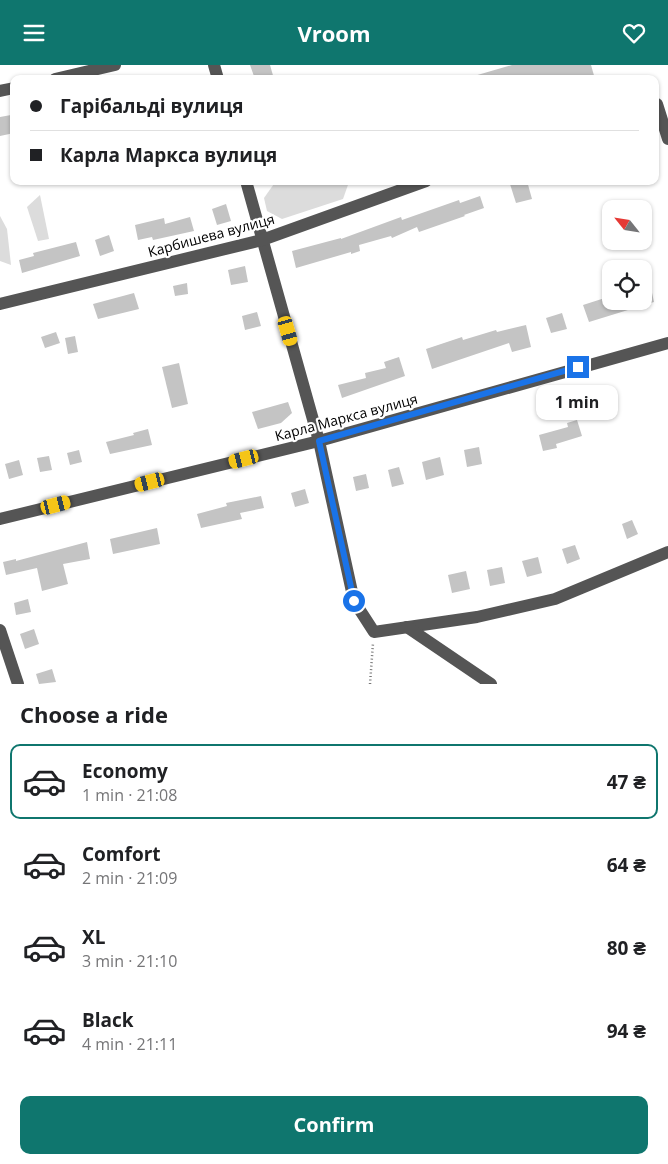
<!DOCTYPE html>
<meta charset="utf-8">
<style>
body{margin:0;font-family:"Open Sans",sans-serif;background:#f6f6f6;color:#202124;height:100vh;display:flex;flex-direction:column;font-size:19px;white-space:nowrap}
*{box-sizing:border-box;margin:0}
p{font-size:16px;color:#757577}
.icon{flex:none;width:28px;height:28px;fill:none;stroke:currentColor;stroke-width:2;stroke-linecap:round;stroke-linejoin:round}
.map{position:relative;height:619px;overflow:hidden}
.drawer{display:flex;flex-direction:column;background:#fff;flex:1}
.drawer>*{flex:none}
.top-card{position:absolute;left:10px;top:10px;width:649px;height:110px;border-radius:10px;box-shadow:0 1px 4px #0004;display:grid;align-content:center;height:110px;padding:0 20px;background:#fff}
.needle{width:32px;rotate:300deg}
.buttons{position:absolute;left:602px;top:135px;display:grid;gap:10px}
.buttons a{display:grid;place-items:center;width:50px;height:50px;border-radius:10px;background:#fff;box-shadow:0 1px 4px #0004;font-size:25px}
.end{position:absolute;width:22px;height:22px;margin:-11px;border:6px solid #1a73e8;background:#fff;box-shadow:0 0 0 2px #fff}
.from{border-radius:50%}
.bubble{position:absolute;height:35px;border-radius:10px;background:#fff;box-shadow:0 1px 4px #0004;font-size:16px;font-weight:700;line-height:35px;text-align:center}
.car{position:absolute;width:15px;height:30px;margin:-15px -8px;border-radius:6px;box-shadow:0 0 4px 1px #0007;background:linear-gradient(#f5c518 24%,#345 0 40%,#f5c518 0 76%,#345 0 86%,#f5c518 0)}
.top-card b{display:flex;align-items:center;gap:18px;height:48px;font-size:19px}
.top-card b+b{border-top:1px solid #e0e0e0}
.top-card i{width:12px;height:12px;background:#202124}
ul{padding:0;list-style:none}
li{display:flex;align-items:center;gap:15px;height:75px;margin:0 10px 8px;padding:0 10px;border:2px solid transparent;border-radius:10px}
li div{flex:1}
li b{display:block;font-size:19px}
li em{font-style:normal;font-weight:700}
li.active{border-color:#0f766e}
li>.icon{width:45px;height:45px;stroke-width:1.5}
h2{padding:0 20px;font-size:22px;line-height:60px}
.cta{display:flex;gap:10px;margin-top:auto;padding:10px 20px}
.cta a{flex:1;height:58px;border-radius:10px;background:#0f766e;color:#fff;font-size:20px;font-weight:700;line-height:58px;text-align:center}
header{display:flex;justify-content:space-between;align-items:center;height:65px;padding:0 20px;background:#0f766e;color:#fff;font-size:22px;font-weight:700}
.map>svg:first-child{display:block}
.green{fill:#dcdcdc}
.building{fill:#c4c4c4}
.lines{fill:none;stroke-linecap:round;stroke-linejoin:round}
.path{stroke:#777;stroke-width:2.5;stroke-dasharray:1 2.5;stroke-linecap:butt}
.minor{stroke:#555;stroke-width:12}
.route{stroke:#1a73e8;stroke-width:6}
.labels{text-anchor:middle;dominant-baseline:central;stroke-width:4.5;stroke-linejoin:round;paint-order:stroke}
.street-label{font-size:14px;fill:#000;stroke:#fff}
</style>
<header><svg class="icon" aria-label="menu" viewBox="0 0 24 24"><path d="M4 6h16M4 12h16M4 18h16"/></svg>Vroom<svg class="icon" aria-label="heart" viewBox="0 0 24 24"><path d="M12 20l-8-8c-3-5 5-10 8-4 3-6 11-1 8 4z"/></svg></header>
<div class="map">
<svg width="668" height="619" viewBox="0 0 668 619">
<rect width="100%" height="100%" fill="#fff"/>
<g class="green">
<polygon points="276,116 349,116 349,117 343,134 282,154 267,146 264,133"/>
<polygon points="40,130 49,174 38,176 27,142"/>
<polygon points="0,151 7,164 11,200 0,196"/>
</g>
<g class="building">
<polygon points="250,0 270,0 274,14 255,14"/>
<polygon points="512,0 591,0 595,14 475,14 474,11"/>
<polygon points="11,50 14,68 0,71 0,52"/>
<polygon points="509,116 527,116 532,134 516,138"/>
<polygon points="480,131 484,143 464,150 465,151 419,167 417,162 392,173 391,171 359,180 360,186 351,189 351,187 296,203 292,186 341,173 341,174 401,152 402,155 459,135 460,138"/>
<polygon points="226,139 231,156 217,160 212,144"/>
<polygon points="190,152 194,166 153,175 152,172 138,175 135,160 164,153 165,159"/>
<polygon points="109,170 114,186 100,191 95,175"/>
<polygon points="76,177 80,191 22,208 19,195 34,191 33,188"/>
<polygon points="245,201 248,217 231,220 228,205"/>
<polygon points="644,209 648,209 654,237 589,257 583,240 611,231 611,236 644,236"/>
<polygon points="187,218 188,229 175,231 173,221"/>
<polygon points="134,228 139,244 98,254 93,239"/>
<polygon points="257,247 261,261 245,265 242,251"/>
<polygon points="562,248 567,264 551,268 546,253"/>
<polygon points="526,260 531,282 512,287 509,278 432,304 426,284 462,272 463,275 496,265 497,267"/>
<polygon points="56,267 60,278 45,283 41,272"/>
<polygon points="75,271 78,287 68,289 65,273"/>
<polygon points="399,292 405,311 342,333 338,320 366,313 365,308 386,303 384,297"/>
<polygon points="179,298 188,339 172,343 162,302"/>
<polygon points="288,337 292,348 281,358 258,364 252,347"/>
<polygon points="577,355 582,371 556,379 557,383 543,386 539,370 568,362 567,358"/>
<polygon points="148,364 152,380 110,389 106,377 134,370 133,368"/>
<polygon points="479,382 482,399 467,402 464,385"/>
<polygon points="79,385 82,397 70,400 67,388"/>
<polygon points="49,391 52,405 40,407 37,393"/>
<polygon points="440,392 444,410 426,415 422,397"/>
<polygon points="19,395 23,410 9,414 5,399"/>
<polygon points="399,402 404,419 392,422 388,405"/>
<polygon points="366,409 369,423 356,426 353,412"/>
<polygon points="305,424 309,438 295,442 291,428"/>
<polygon points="261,431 264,443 240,448 242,454 201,463 197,449 227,441 226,438"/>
<polygon points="632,455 638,469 627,474 622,459"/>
<polygon points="157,463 160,479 113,489 110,474"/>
<polygon points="87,477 90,494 63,499 68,519 42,526 37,503 6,510 3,497 16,494 16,496"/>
<polygon points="575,480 580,494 567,499 562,484"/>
<polygon points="538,492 542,508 527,512 522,496"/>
<polygon points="502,502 505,518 490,521 487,505"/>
<polygon points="466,506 470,524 452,528 448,510"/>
<polygon points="28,534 31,547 16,550 14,538"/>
<polygon points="34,564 39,579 25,584 20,569"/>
<polygon points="52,604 56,617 39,619 36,609"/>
</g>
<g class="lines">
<polyline class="path" points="370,619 373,578"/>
<g class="minor">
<polyline points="214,0 218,14"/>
<polyline points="55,14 115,0"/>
<polyline points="0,26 14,23"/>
<polyline points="657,39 668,74"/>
<polyline points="246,116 319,376 354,536 374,567 477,552 555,534 668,487"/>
<polyline points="0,239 262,175 426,116"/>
<polyline points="0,454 319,376 668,278"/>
<polyline points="407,562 491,619"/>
<polyline points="0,565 18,619"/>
</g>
</g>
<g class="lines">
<polyline class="route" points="354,536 319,376 578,302"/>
</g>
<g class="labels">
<g class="street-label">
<text transform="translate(211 170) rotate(-15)">Карбишева вулиця</text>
<text transform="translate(346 352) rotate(-15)">Карла Маркса вулиця</text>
</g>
</g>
</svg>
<div class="buttons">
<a><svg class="needle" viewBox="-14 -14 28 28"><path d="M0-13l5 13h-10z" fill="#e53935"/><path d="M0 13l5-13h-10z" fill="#757577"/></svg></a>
<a><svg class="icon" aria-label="locate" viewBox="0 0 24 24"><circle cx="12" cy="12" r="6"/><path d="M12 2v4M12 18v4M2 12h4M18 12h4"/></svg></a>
</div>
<i class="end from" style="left:354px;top:536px"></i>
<i class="end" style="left:578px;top:302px"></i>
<div class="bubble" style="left:536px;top:320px;width:82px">1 min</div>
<i class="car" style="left:288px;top:266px;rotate:164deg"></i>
<i class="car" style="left:244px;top:394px;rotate:256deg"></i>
<i class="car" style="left:150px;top:417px;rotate:256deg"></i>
<i class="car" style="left:56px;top:440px;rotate:76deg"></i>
<div class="top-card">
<b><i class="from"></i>Гарібальді вулиця</b>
<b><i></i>Карла Маркса вулиця</b>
</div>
</div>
<section class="drawer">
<h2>Choose a ride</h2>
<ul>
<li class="active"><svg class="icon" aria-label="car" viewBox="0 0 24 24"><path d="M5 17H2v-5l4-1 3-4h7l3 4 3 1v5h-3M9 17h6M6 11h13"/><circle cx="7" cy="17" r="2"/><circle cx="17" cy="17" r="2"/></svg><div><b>Economy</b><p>1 min · 21:08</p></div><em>47 ₴</em></li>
<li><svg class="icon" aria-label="car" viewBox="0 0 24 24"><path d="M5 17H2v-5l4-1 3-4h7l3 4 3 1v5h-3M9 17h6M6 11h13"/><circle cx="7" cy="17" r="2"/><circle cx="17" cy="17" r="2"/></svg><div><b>Comfort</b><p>2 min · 21:09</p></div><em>64 ₴</em></li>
<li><svg class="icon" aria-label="car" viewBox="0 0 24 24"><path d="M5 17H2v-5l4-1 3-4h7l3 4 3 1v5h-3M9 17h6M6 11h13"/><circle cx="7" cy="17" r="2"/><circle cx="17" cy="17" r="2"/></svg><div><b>XL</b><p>3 min · 21:10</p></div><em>80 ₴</em></li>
<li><svg class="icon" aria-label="car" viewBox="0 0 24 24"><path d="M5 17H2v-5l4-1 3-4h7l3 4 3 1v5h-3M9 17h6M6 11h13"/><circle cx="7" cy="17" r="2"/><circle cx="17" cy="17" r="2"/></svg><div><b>Black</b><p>4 min · 21:11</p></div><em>94 ₴</em></li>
</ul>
<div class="cta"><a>Confirm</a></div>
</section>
